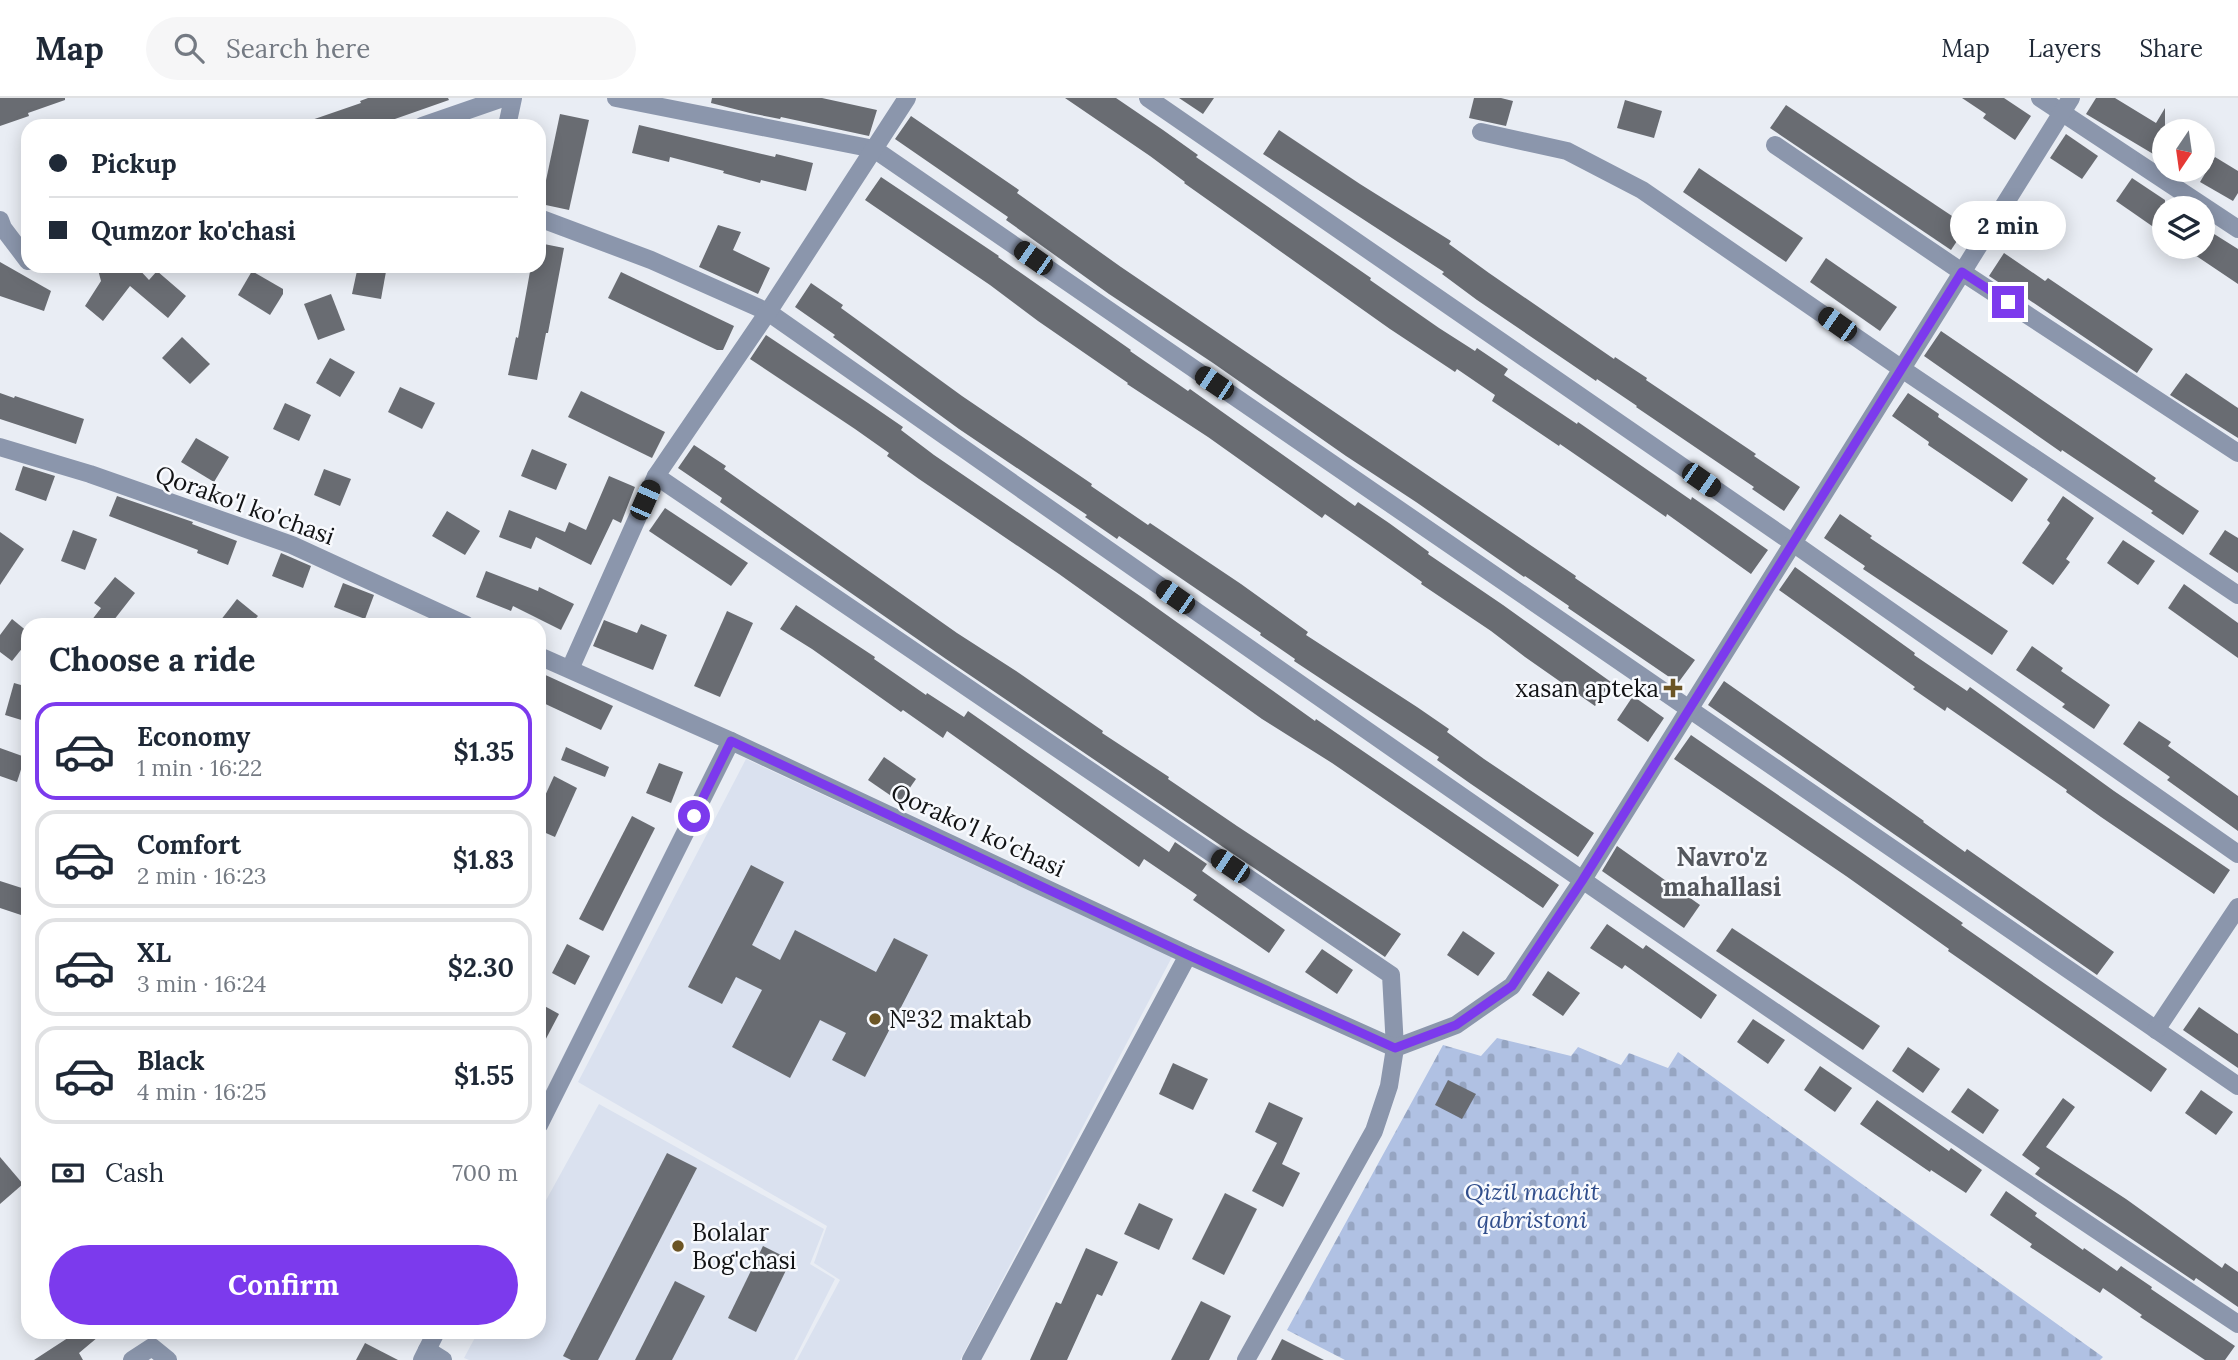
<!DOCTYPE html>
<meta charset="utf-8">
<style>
body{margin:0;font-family:Lora,serif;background:#f6f6f7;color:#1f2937;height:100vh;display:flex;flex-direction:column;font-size:26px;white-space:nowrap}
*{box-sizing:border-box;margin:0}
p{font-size:23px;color:#747a83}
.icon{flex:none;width:38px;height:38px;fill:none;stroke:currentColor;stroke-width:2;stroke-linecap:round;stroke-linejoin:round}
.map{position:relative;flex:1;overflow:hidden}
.panel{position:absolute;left:21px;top:520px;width:525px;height:721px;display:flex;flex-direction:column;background:#fff;border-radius:21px;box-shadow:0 4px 18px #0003}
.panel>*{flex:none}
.banner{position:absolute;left:21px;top:21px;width:525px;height:154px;border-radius:21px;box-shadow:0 4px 18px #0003;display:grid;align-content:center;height:154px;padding:0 28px;background:#fff}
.needle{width:46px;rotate:193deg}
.controls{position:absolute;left:2152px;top:21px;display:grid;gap:14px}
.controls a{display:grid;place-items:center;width:63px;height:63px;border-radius:50%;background:#fff;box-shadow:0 4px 18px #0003;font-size:35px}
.end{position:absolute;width:32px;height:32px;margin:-16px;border:9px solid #7c3aed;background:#fff;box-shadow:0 0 0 4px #fff}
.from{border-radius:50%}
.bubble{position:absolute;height:49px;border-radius:24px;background:#fff;box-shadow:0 4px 18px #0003;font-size:23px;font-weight:700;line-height:49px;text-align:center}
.car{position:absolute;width:21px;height:42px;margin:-21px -10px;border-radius:9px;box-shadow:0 0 5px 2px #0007;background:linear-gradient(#222 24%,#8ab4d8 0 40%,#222 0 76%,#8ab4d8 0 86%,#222 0)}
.banner b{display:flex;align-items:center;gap:24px;height:66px;font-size:26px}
.banner b+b{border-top:2px solid #e0e1e3}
.banner i{width:18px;height:18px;background:#1f2937}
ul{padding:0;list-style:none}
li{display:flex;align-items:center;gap:21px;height:98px;margin:0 14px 10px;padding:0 14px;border:4px solid #e0e1e3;border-radius:21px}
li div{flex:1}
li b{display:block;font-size:26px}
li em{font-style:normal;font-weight:700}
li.selected{border-color:#7c3aed}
li>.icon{width:63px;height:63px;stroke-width:1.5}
h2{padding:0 28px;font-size:32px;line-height:84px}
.pay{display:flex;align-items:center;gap:18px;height:77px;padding:0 28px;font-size:26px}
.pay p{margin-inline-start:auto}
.cta{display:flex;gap:14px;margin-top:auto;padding:14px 28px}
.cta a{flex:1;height:80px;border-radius:42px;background:#7c3aed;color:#fff;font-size:28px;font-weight:700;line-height:80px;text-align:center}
header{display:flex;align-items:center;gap:42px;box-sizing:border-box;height:98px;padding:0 35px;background:#fff;border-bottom:2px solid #e0e1e3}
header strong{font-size:33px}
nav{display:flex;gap:38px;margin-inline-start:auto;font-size:24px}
.search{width:490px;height:63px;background:#f6f6f7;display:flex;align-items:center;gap:18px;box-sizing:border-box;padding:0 24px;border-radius:38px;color:#747a83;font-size:26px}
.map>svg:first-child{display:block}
.built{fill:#dae1ef}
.cemetery{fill:url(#cemetery-stones)}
.building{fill:#696c72}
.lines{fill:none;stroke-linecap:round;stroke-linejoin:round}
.minor{stroke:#8b96ac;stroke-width:18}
.tertiary{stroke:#8b96ac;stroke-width:18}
.route{stroke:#7c3aed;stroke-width:9}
.poi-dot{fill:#6c5525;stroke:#f8fafe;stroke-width:2.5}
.labels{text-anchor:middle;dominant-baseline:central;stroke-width:5;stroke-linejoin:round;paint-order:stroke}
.street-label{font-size:24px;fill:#121315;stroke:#f8fafe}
.poi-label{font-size:24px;fill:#121315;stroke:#f8fafe;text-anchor:start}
.park-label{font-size:24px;font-style:italic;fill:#314e8c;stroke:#f8fafe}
.neighbourhood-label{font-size:26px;font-weight:bold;fill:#54575d;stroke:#f8fafe}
</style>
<header>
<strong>Map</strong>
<div class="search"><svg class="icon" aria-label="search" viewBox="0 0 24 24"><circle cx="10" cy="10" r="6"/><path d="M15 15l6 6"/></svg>Search here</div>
<nav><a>Map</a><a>Layers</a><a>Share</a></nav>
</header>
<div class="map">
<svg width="2238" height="1262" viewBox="0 0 2238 1262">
<defs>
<pattern id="cemetery-stones" width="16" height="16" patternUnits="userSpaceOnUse" patternTransform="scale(1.75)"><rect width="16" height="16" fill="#b0c1e3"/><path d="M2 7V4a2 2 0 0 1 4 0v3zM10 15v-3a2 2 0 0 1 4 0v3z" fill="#96a5c2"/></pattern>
</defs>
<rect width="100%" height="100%" fill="#e9edf4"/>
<g class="built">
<polygon points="746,661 1172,859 960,1262 797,1262 840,1182 814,1165 827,1128 578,984"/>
<polygon points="599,1006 824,1131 810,1166 835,1181 794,1262 469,1262 464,1260 478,1234 539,1234 539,1115"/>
</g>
<polygon class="cemetery" points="1497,940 1571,958 1578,949 1621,967 1629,955 1668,970 1678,954 2103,1259 2100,1262 1345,1262 1287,1232 1443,947 1481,958"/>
<g class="building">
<polygon points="0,0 65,0 65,2 28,15 29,18 0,28"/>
<polygon points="368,0 448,0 449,2 375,28 300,28 300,26 361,5 360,3"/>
<polygon points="712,0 822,0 877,12 869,38 781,19 780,21 750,15 711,5"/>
<polygon points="1065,0 1116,0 1163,32 1198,57 1196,59 1371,180 1370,182 1439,230 1475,253 1477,250 1508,271 1504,277 1577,326 1578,324 1691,402 1692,399 1768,452 1751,476 1667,416 1666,419 1560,346 1559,348 1492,303 1495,297 1457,271 1455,274 1390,231 1184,85 1185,84 1150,58"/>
<polygon points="1179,0 1214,0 1203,16"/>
<polygon points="1474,0 1501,0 1513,3 1506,28 1469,20"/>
<polygon points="1962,0 2004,0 2031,18 2015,42 1983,20 1986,16"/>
<polygon points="2096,0 2115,0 2156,25 2165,10 2165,63 2086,16"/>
<polygon points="1625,2 1662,13 1654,40 1617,30"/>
<polygon points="1786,7 1967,128 1951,152 1770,30"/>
<polygon points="560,16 589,22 569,112 541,106"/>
<polygon points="911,18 1019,92 1017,95 1121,169 1576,478 1575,480 1695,562 1678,585 1568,510 1569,508 1525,478 1524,479 1416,404 1346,358 1213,265 1109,196 1006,122 1008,119 895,41"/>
<polygon points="639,27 775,59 776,56 813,65 806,93 761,82 760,85 723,75 724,73 670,59 669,64 632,55"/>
<polygon points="1279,32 1360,86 1451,143 1449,146 1489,175 1614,261 1615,259 1647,280 1646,282 1756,356 1754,358 1800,389 1784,413 1752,391 1754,389 1636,309 1637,308 1597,281 1596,283 1477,202 1442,176 1444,174 1263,56"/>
<polygon points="2066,36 2098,58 2082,81 2050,60"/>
<polygon points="2215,59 2238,73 2238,95 2233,103 2200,84"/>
<polygon points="1699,70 1803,140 1786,164 1683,94"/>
<polygon points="881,79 999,158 998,159 1131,252 1130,253 1188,293 1190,291 1355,408 1358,404 1389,425 1429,454 1428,456 1503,507 1611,584 1595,608 1525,559 1491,533 1421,486 1422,484 1371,448 1325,416 1322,420 1208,339 1127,286 1128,285 1038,223 990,187 865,102"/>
<polygon points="2132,80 2165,102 2165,137 2116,103"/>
<polygon points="718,127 741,134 733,152 770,170 758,196 699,169"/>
<polygon points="2203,129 2238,151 2238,186 2183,149 2203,149"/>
<polygon points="539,145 564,150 548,235 546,235 537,282 508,277 516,239 518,240 531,168 539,168"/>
<polygon points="2004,155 2045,183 2048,180 2153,251 2137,275 2022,197 2021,199 1989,178"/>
<polygon points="1826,160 1897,209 1880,233 1810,184"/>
<polygon points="0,164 51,193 44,213 0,198"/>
<polygon points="97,168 136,168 149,182 157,173 186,198 168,220 130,188 103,223 85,208 101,183"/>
<polygon points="358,168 387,168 381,201 352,196"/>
<polygon points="252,173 283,191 283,196 270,217 238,197"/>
<polygon points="621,174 734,228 723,252 717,252 608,200"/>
<polygon points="811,185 843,207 841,210 962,298 1092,386 1091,388 1148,427 1150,425 1241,486 1308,534 1306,537 1417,609 1449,631 1447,634 1484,661 1594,735 1578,759 1471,686 1437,662 1439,659 1294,563 1295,561 1260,537 1261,535 1119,438 1117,441 1085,419 1087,417 959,331 833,239 835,237 795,209"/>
<polygon points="331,196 345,232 318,242 304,206"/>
<polygon points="1941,233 2156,380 2154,383 2199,413 2183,437 2151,415 2153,413 2062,352 2061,354 1924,258"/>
<polygon points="766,237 868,305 903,329 901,332 934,357 1143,500 1315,623 1316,621 1351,645 1559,787 1543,810 1332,665 1262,621 1059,476 919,381 887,358 889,355 855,331 750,261"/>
<polygon points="182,239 210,266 190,286 162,260"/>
<polygon points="330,260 355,274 340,299 316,285"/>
<polygon points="2186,275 2238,310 2238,340 2170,297"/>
<polygon points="400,289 435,305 422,331 388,314"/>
<polygon points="581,293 665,334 652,360 568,319"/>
<polygon points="0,295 14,300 15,298 84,321 76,346 0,321"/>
<polygon points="1908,295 1939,316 1938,319 2028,381 2012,404 1928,347 1929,344 1892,318"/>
<polygon points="285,305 311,317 299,343 273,331"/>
<polygon points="196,340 229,359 214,384 181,364"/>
<polygon points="694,347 726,368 724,371 957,535 1019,575 1103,633 1102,635 1169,679 1168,681 1237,728 1401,836 1385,859 946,561 720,404 722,400 678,370"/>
<polygon points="532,351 567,366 556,392 521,378"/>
<polygon points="23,368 55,378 46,403 15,392"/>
<polygon points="324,371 351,381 340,408 314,397"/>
<polygon points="609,378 635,389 621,425 613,421 591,467 536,439 531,451 499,439 509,412 565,434 569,424 586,432"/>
<polygon points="117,398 193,424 192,426 237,443 228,467 197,455 198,452 109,418"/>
<polygon points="2063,398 2094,420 2066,461 2070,464 2053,487 2022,465 2050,425 2047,422"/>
<polygon points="665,410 748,465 731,488 649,433"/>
<polygon points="447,413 480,433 465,457 432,438"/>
<polygon points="1840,416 1872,438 1870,440 2008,533 1992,557 1863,471 1865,468 1824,440"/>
<polygon points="73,432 97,441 85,472 61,463"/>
<polygon points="2225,432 2238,440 2238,475 2209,456"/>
<polygon points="0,434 24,451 0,487"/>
<polygon points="2123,442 2155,463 2138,487 2107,465"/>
<polygon points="281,455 311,468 303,490 272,478"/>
<polygon points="1795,469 1915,555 1914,557 1967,593 1970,589 2114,693 2230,772 2214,796 2101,719 2066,694 2067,692 1947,609 1945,613 1913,591 1915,589 1779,492"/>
<polygon points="486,473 538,493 539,489 574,506 561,532 513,508 511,513 476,499"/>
<polygon points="115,479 135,495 110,527 88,527 101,510 94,505"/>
<polygon points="343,485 374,497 365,521 334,509"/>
<polygon points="2184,486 2238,525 2238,560 2168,510"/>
<polygon points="237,501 258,518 250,527 217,527"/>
<polygon points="796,507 875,559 874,561 926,597 927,595 964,619 968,613 1169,754 1175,744 1207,766 1202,773 1285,832 1269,855 1193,802 1197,797 1144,761 1139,769 947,633 943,640 903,612 901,614 812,551 780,531"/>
<polygon points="727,513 753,525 720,599 694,588"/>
<polygon points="12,521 28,534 28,543 12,563 0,554 0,537"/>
<polygon points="604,522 637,535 641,526 667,537 653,572 593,548"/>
<polygon points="2032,548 2063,570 2061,573 2110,607 2094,631 2062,609 2065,606 2016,572"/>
<polygon points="539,574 613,608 601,632 539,603"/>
<polygon points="1724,583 1890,699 1924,723 1923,724 1965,754 1967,751 2114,854 2097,877 1708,607"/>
<polygon points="14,585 28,589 28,624 5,617"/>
<polygon points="1633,598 1664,620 1648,644 1617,622"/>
<polygon points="2139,623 2171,644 2168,648 2238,698 2238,733 2167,682 2170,679 2123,646"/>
<polygon points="1691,637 1858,752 1963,825 1961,827 2167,971 2151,994 1948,853 1949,851 1846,778 1674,661"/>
<polygon points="566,649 609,669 605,679 561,662"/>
<polygon points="0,650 25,659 17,684 0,678"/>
<polygon points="884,659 916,681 900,704 868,682"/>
<polygon points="659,665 683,674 671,705 646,695"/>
<polygon points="554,678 577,690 555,739 539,732 539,711"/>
<polygon points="632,718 655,730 603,833 579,821"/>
<polygon points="1617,748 1700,807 1684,830 1602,773"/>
<polygon points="751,767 784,784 752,847 780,862 795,832 876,874 894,840 928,857 865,979 832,962 846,935 820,922 790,980 732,949 762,892 736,879 722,906 688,889"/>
<polygon points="0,783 28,792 21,817 0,810"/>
<polygon points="1607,826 1643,851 1646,847 1717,897 1701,921 1625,867 1622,871 1590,850"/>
<polygon points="1732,830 1880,928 1863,952 1716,853"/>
<polygon points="1463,833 1495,855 1478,878 1447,857"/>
<polygon points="567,846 590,858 575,887 552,875"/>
<polygon points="1322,851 1353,872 1337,896 1305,874"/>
<polygon points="1548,873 1580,895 1563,918 1532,897"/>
<polygon points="539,905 559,916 539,954"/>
<polygon points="2199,909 2238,936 2238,970 2183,932"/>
<polygon points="1753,921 1785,942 1768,966 1737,944"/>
<polygon points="1908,949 1940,971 1923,995 1892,973"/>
<polygon points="1173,965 1208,981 1193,1012 1159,996"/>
<polygon points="1820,968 1852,990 1835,1014 1804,992"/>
<polygon points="1448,982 1476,996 1462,1021 1435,1007"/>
<polygon points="1968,990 1999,1012 1983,1036 1951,1014"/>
<polygon points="2201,992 2233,1014 2216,1037 2185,1015"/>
<polygon points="2063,1000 2075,1009 2046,1049 2126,1101 2222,1170 2225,1165 2238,1174 2238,1209 2196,1180 2194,1183 2035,1076 2040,1070 2022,1057"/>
<polygon points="1877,1002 1949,1053 1951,1050 1982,1072 1966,1095 1931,1072 1930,1074 1860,1026"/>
<polygon points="1269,1004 1303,1020 1282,1066 1300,1075 1283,1109 1252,1093 1277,1045 1255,1034"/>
<polygon points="667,1055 697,1070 598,1262 571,1262 563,1258"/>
<polygon points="0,1059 23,1086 0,1106"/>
<polygon points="2006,1093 2037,1115 2035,1118 2083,1152 2084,1150 2117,1173 2121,1168 2152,1189 2151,1191 2235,1248 2225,1262 2205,1262 2140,1219 2142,1217 2103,1190 2100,1195 2030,1149 2032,1146 1990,1117"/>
<polygon points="1225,1095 1257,1111 1224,1177 1192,1161"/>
<polygon points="1139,1105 1173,1121 1159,1152 1124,1136"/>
<polygon points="763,1148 791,1162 756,1234 728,1220"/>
<polygon points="1086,1150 1118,1164 1102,1198 1097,1196 1067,1262 1030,1262 1056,1204 1061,1206"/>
<polygon points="675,1183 705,1198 672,1262 635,1262"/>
<polygon points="1201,1203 1231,1218 1209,1262 1171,1262"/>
<polygon points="77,1234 104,1234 79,1255 83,1262 34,1262"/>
<polygon points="1282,1241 1324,1262 1271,1262"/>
<polygon points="365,1245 398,1262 356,1262"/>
</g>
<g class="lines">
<g class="minor">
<polyline points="616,0 874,51 2238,988"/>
<polyline points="1148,0 1793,445 2238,756"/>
<polyline points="2040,0 2238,131"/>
<polyline points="422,28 503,0"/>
<polyline points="507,28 513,0"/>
<polyline points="1481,34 1567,53 1642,92 1902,271 2238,497"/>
<polyline points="1775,47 1962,174 2238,355"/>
<path d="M539 120 651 162 768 214C1256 555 1742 898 2238 1226"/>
<polyline points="0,122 3,130 28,163"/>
<polyline points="656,378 1391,877 1395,950 1389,988 1374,1033 1246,1262"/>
<polyline points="570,571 656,378 768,214 907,0"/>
<polyline points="2156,932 2238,809"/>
<polyline points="539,1027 731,643"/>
<polyline points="427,1252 443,1262"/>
<polyline points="132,1262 152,1249 168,1262"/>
<polyline points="422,1262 436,1234"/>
<polyline points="971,1262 1188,857"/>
</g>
<g class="tertiary">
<polyline points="0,349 90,376 292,447 466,527"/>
<polyline points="539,558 731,643 1188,857 1395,950 1456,927 1512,888 1582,783 2071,0"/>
</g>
</g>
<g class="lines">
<polyline class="route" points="694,718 731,643 1188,857 1395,950 1456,927 1512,888 1582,783 1962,174 2008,204"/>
</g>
<g class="poi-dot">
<path d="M1669.5 579.5h7v7h7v7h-7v7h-7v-7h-7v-7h7z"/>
<circle cx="875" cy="921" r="7"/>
<circle cx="678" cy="1148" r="7"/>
</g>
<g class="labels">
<g class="street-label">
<text transform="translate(245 407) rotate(20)">Qorako'l ko'chasi</text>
<text transform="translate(978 732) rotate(25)">Qorako'l ko'chasi</text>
</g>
<g class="poi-label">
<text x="1659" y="590" text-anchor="end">xasan apteka</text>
<text x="889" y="921">№32 maktab</text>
<text x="692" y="1134">Bolalar<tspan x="692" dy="28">Bog'chasi</tspan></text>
</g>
<g class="park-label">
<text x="1532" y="1093">Qizil machit<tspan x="1532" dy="28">qabristoni</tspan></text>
</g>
<g class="neighbourhood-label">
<text x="1722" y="758">Navro'z<tspan x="1722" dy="30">mahallasi</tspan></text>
</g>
</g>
</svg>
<div class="controls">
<a><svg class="needle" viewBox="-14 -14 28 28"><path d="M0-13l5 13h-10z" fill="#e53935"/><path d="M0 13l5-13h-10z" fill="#747a83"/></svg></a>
<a><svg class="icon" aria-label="layers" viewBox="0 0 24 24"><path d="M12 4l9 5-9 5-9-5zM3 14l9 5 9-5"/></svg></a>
</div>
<i class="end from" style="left:694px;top:718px"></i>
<i class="end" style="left:2008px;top:204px"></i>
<div class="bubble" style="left:1950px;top:103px;width:116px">2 min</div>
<i class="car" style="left:1033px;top:160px;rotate:305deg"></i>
<i class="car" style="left:1837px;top:226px;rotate:305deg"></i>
<i class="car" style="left:1214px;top:285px;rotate:304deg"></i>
<i class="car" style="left:1701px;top:382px;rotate:125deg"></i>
<i class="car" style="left:645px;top:402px;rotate:24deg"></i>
<i class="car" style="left:1175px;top:499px;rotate:305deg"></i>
<i class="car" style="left:1230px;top:768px;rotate:304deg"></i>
<div class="banner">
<b><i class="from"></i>Pickup</b>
<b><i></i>Qumzor ko'chasi</b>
</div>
<section class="panel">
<h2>Choose a ride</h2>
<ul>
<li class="selected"><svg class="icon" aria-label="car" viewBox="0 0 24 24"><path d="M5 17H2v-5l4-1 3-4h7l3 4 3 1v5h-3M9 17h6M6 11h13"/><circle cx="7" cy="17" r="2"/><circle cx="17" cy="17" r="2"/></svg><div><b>Economy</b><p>1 min · 16:22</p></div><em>$1.35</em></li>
<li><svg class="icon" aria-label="car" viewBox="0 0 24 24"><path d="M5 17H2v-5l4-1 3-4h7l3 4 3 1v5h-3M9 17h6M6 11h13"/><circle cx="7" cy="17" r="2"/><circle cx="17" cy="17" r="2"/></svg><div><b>Comfort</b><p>2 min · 16:23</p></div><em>$1.83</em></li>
<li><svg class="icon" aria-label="car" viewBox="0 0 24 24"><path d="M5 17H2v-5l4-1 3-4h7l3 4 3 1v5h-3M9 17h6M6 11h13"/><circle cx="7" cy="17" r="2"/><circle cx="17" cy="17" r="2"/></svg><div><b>XL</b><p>3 min · 16:24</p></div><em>$2.30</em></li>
<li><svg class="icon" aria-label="car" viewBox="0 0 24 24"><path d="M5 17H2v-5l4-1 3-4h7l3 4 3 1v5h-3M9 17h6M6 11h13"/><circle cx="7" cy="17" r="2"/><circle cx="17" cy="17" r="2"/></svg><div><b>Black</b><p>4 min · 16:25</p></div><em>$1.55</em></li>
</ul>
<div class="pay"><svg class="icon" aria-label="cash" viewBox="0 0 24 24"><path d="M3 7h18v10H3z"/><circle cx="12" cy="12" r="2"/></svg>Cash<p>700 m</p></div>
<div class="cta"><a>Confirm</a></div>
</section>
</div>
